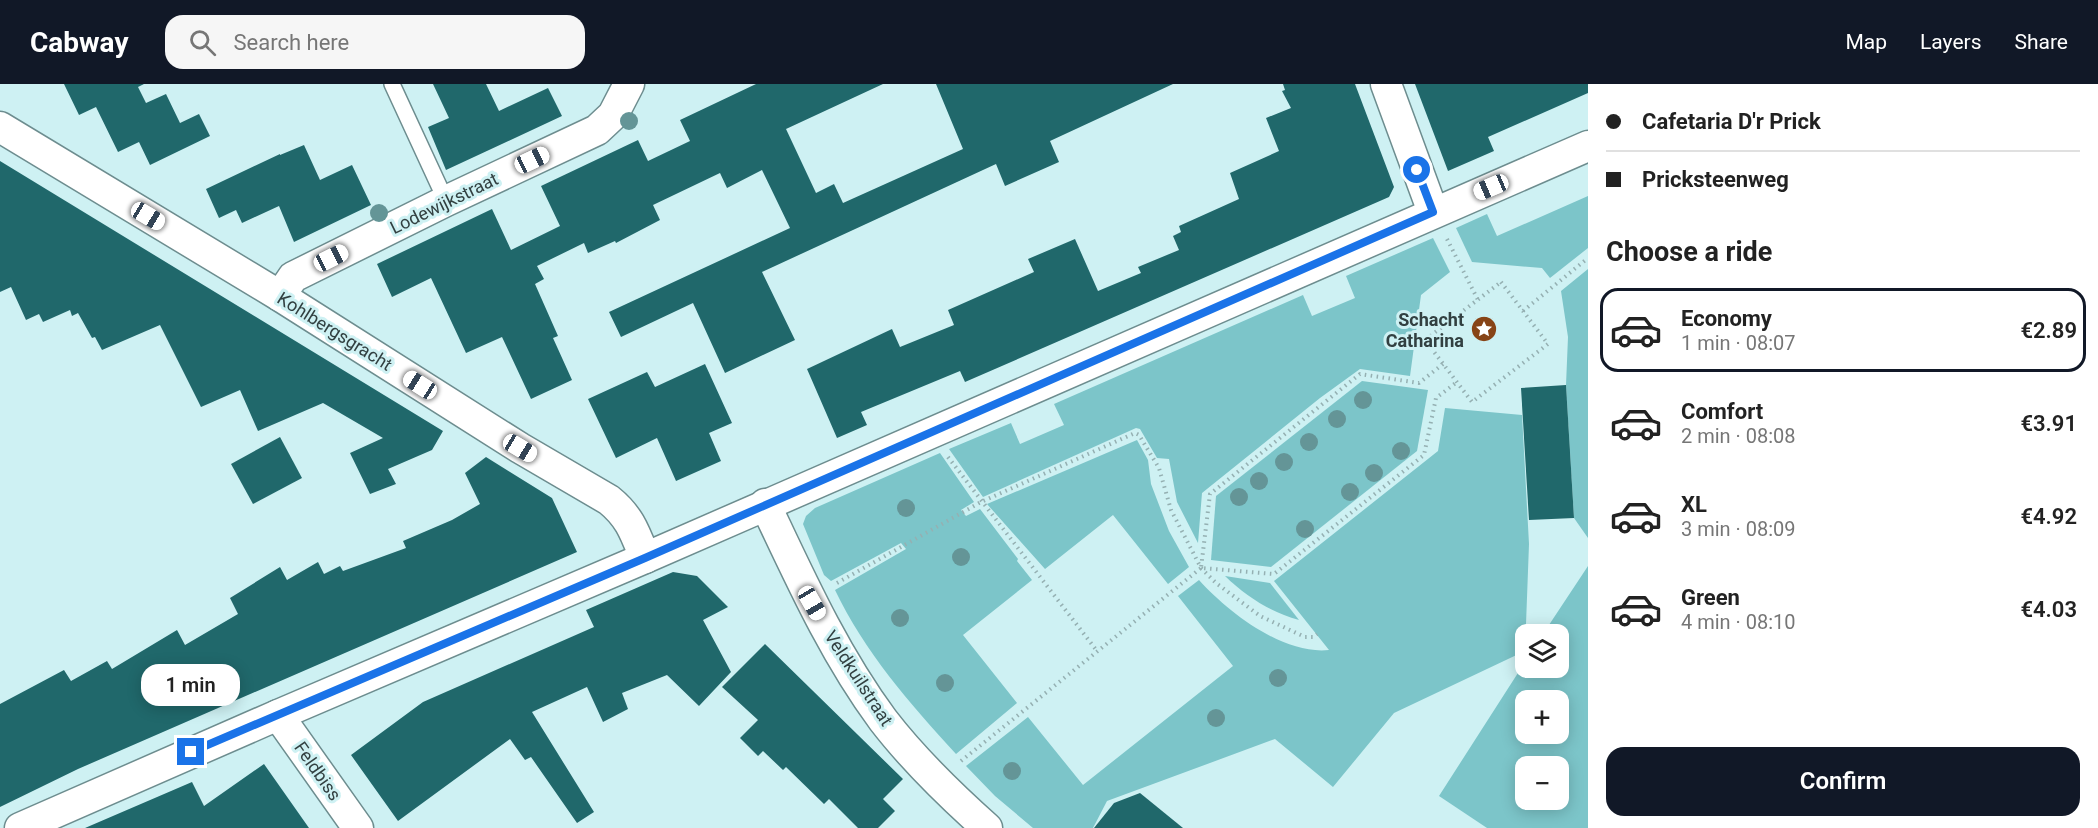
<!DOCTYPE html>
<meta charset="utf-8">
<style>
body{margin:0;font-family:Roboto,sans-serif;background:#f6f6f6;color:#222;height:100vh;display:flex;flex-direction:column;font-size:22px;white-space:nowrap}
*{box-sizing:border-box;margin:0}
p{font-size:20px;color:#767676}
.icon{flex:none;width:33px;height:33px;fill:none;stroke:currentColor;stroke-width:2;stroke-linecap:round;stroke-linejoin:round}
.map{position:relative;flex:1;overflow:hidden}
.drawer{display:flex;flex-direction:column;background:#fff;width:510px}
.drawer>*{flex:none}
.top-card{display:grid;align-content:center;height:132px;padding:0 18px;background:#fff}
.buttons{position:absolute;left:1515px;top:540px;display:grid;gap:12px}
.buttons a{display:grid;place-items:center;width:54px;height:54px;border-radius:12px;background:#fff;box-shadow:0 3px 15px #0003;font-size:30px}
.end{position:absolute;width:27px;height:27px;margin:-14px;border:8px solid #1a73e8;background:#fff;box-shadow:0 0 0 3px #fff}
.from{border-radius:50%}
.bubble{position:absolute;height:42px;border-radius:18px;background:#fff;box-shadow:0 3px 15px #0003;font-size:20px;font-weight:600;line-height:42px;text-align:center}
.car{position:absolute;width:18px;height:36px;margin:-18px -9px;border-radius:8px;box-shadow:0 0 4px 2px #0007;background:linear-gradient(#fff 24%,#345 0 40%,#fff 0 76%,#345 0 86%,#fff 0)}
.top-card b{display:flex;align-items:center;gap:21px;height:57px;font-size:22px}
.top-card b+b{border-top:2px solid #e0e0e0}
.top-card i{width:15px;height:15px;background:#222}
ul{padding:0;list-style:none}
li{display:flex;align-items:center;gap:18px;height:84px;margin:0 12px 9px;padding:0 6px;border:3px solid transparent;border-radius:18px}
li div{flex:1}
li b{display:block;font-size:22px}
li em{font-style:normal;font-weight:600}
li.current{border-color:#111827}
li>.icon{width:54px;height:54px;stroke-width:1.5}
h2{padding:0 18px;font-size:27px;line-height:72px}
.cta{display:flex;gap:12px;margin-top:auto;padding:12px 18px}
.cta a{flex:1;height:69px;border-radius:18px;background:#111827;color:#fff;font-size:24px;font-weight:600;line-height:69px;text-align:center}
header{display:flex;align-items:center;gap:36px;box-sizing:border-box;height:84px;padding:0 30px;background:#111827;color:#fff}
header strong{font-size:28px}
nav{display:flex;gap:33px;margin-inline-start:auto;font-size:21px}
.search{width:420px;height:54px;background:#f6f6f6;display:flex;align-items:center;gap:15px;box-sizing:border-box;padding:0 21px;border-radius:18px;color:#767676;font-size:22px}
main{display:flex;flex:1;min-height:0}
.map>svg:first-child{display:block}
.green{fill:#7cc5c9;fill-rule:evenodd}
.building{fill:#20686b}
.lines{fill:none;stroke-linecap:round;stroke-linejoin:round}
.service-casing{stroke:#6d8d8f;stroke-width:18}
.minor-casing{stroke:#6d8d8f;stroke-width:33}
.path{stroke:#95b0b2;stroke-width:4;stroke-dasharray:1.5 4.5;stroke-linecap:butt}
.service{stroke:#fff;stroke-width:15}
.minor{stroke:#fff;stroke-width:30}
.tree{fill:#649597}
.route{stroke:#1a73e8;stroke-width:8}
.labels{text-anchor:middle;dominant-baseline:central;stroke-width:6;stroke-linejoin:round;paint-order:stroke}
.street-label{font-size:18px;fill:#324041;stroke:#cef1f3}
.poi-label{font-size:18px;font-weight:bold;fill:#324041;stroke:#cef1f3;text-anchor:end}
</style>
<header>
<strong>Cabway</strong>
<div class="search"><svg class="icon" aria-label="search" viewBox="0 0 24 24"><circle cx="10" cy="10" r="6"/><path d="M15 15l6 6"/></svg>Search here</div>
<nav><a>Map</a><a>Layers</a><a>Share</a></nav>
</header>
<main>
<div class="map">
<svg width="1588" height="744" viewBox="0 0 1588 744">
<rect width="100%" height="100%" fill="#cef1f3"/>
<g class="green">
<polygon points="1588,112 1588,164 1550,194 1542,184 1472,178 1456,144 1487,130 1497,152"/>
<polygon points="1433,154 1450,188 1421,211 1410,292 1360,285 1320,314 1202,409 1198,459 1177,418 1169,375 1157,374 1140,345 1136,344 983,413 949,365 1011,339 1020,360 1064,341 1054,320 1303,211 1312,232 1355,214 1346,192"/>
<polygon points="1588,185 1588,454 1574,434 1566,301 1568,253 1561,207"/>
<polygon points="1362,297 1428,306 1417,367 1271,483 1211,476 1216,412"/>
<path d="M1445 324 1522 331 1529 460 1525 567 1394 629 1333 703 1275 655 1107 717 1093 744H1033L995 712 966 682 1028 633 1083 701 1233 582 1178 512 1199 496C1228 528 1283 571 1329 566L1274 497 1438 367Z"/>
<polygon points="1137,356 1148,376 1151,400 1169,447 1189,483 1168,500 1113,431 1045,485 987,420"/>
<path d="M940 369 974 418 961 426 966 432 980 425 1018 475 1017 477 1032 496 963 551 1017 619 956 670C910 620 864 567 835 506L906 465 901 459 831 497 824 491 803 440 806 432 815 424Z"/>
<path d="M1588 482V744H1487L1439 712 1525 578 1526 584H1558V550H1543ZM1526 616H1558V650H1526ZM1526 682H1558V716H1526Z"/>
<path d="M1225 492 1270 499 1299 536C1270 528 1247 513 1225 492Z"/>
</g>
<g class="building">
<polygon points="64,0 144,0 138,3 146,19 166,10 180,39 199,30 210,52 150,81 139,58 118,68 96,23 79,31"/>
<polygon points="433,0 486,0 499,27 548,4 562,32 446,86 428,43 449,34"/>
<polygon points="756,0 883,0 786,45 816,109 834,100 843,119 963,65 936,0 1173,0 1050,57 1059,78 1005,102 996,80 762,188 795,256 725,289 693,219 621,253 609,228 790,144 762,86 727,104 720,89 653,121 660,136 616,159 615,157 588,169 584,159 537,182 544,195 535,200 558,252 553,254 572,296 531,315 502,253 466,269 431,194 392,213 377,180 492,125 511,166 560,142 541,102 638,56 648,77 690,57 680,36"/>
<polygon points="1283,0 1355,0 1394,103 1389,113 965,298 960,287 861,328 867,341 837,354 807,285 892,245 900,263 954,241 948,226 1034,188 1028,175 1075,155 1098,207 1141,189 1138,183 1179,166 1173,152 1181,148 1179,142 1239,115 1230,89 1279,67 1266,34 1291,24 1282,7 1285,6"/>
<polygon points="1415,0 1588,0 1588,9 1488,53 1494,67 1448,87"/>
<polygon points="304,61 320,96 352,81 371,121 294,158 279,122 242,139 236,126 219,134 206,105 280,70 280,71"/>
<polygon points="0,77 443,347 432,366 388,385 396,400 370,410 350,369 383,354 323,319 258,347 240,306 201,323 160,241 102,266 95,253 92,254 78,229 72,232 70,226 43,238 39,230 26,236 11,203 0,208"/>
<polygon points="705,280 732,339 709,349 721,377 676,397 657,354 616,374 588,315 647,288 655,303"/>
<polygon points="1566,301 1574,434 1529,436 1521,304"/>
<polygon points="280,353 302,394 253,420 231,380"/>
<polygon points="486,373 552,414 577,468 78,685 0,723 0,620 64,586 71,597 107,577 112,585 177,546 185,561 238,530 230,514 280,483 287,496 318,478 324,490 340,482 343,487 406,464 403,457 452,436 480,420 465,389"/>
<polygon points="673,488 697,492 728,523 703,536 731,588 699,622 667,591 622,609 628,625 603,638 587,603 532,628 594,728 577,739 531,673 525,676 510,655 398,737 351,671 423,618 594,543 586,526"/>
<polygon points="765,560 903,695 883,715 895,727 878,744 858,744 829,715 824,720 786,683 783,686 763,667 758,672 740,654 758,636 722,603"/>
<polygon points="264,680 309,744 85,744 192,698 204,722"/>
<polygon points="1140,709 1183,744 1094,744 1114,719"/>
</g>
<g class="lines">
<g class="service-casing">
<polyline id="service" points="392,0 446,117"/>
</g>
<g class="minor-casing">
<g id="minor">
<polyline points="1386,0 1433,128"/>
<path d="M0 43 280 212 520 364 609 416C630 433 635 449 645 474"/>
<polyline points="280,212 293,193 446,117 597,46 613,31 629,0"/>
<path d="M765 420C800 494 834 570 883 636 913 675 950 711 987 744"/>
<polyline points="278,631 358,744"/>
<polyline points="20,744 278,631 645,474 1588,62"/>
</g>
</g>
<g class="path">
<polyline points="1447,155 1478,216"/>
<polygon points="1501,198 1548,260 1472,318 1425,256"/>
<polyline points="1523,227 1588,174"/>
<polyline points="1443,280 1419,299 1360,290 1210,410 1201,484 1274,490 1424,371 1436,314 1457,298"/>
<polyline points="948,373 1097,567"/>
<polyline points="837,499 981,418 1135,349 1139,351 1159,384 1171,426 1201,484 1216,499 1260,532 1305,553 1313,553 1317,550"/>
<polyline points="961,677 1201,484"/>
</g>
<use href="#service" class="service"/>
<use href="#minor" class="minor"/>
</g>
<g class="tree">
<circle cx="629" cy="37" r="9"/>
<circle cx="379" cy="129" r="9"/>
<circle cx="1363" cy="316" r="9"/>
<circle cx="1337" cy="335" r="9"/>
<circle cx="1309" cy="358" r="9"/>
<circle cx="1401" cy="367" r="9"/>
<circle cx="1284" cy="378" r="9"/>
<circle cx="1374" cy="389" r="9"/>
<circle cx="1259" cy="397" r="9"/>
<circle cx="1350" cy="408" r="9"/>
<circle cx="1239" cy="413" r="9"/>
<circle cx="906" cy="424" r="9"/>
<circle cx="1305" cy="445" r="9"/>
<circle cx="961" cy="473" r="9"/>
<circle cx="900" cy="534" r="9"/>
<circle cx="1278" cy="594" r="9"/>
<circle cx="945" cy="599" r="9"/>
<circle cx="1216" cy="634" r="9"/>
<circle cx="1012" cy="687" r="9"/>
</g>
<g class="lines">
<polyline class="route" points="191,668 645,474 1433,128 1417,86"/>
</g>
<defs>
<g id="sight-disc" transform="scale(1.35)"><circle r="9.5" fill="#874416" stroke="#cef1f3"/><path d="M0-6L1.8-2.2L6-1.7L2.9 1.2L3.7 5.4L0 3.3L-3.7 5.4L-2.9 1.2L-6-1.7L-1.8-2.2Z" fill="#fff"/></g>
</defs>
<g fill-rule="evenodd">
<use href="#sight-disc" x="1484" y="245"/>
</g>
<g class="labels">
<g class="street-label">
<text transform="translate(444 119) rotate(-26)">Lodewijkstraat</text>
<text transform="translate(335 247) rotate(32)">Kohlbergsgracht</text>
<text transform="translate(859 594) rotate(57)">Veldkuilstraat</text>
<text transform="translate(318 687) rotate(55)">Feldbiss</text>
</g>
<g class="poi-label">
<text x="1464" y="235">Schacht<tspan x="1464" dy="21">Catharina</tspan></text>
</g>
</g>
</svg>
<div class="buttons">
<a><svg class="icon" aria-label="layers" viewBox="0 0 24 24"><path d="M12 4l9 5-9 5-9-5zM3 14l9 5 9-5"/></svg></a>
<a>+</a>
<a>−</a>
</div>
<i class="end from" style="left:1417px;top:86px"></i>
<i class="end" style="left:191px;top:668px"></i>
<div class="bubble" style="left:141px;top:580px;width:99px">1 min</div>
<i class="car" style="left:532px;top:76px;rotate:65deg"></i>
<i class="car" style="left:1491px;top:103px;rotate:247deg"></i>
<i class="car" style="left:148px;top:132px;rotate:121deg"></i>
<i class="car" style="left:331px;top:174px;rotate:63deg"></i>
<i class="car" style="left:420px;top:301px;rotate:302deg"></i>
<i class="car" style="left:520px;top:364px;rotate:121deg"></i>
<i class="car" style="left:812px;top:519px;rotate:150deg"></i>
</div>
<section class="drawer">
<div class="top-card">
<b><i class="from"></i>Cafetaria D'r Prick</b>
<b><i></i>Pricksteenweg</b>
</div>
<h2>Choose a ride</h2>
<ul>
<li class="current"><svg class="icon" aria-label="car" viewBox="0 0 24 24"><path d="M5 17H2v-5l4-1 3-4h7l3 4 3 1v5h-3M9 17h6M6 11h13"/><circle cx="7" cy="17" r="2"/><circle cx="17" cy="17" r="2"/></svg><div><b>Economy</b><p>1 min · 08:07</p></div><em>€2.89</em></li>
<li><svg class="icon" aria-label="car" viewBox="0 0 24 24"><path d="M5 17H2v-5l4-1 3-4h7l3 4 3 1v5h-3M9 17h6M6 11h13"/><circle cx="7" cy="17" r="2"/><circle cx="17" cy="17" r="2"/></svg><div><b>Comfort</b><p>2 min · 08:08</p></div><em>€3.91</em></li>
<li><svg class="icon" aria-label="car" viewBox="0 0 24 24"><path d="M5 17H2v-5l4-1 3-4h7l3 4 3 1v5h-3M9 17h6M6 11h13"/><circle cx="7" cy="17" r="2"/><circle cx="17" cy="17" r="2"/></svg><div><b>XL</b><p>3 min · 08:09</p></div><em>€4.92</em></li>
<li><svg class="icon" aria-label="car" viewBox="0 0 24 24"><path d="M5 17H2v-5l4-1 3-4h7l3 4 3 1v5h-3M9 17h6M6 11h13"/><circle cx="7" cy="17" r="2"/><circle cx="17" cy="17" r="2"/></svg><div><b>Green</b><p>4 min · 08:10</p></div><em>€4.03</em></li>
</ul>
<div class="cta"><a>Confirm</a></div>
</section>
</main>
